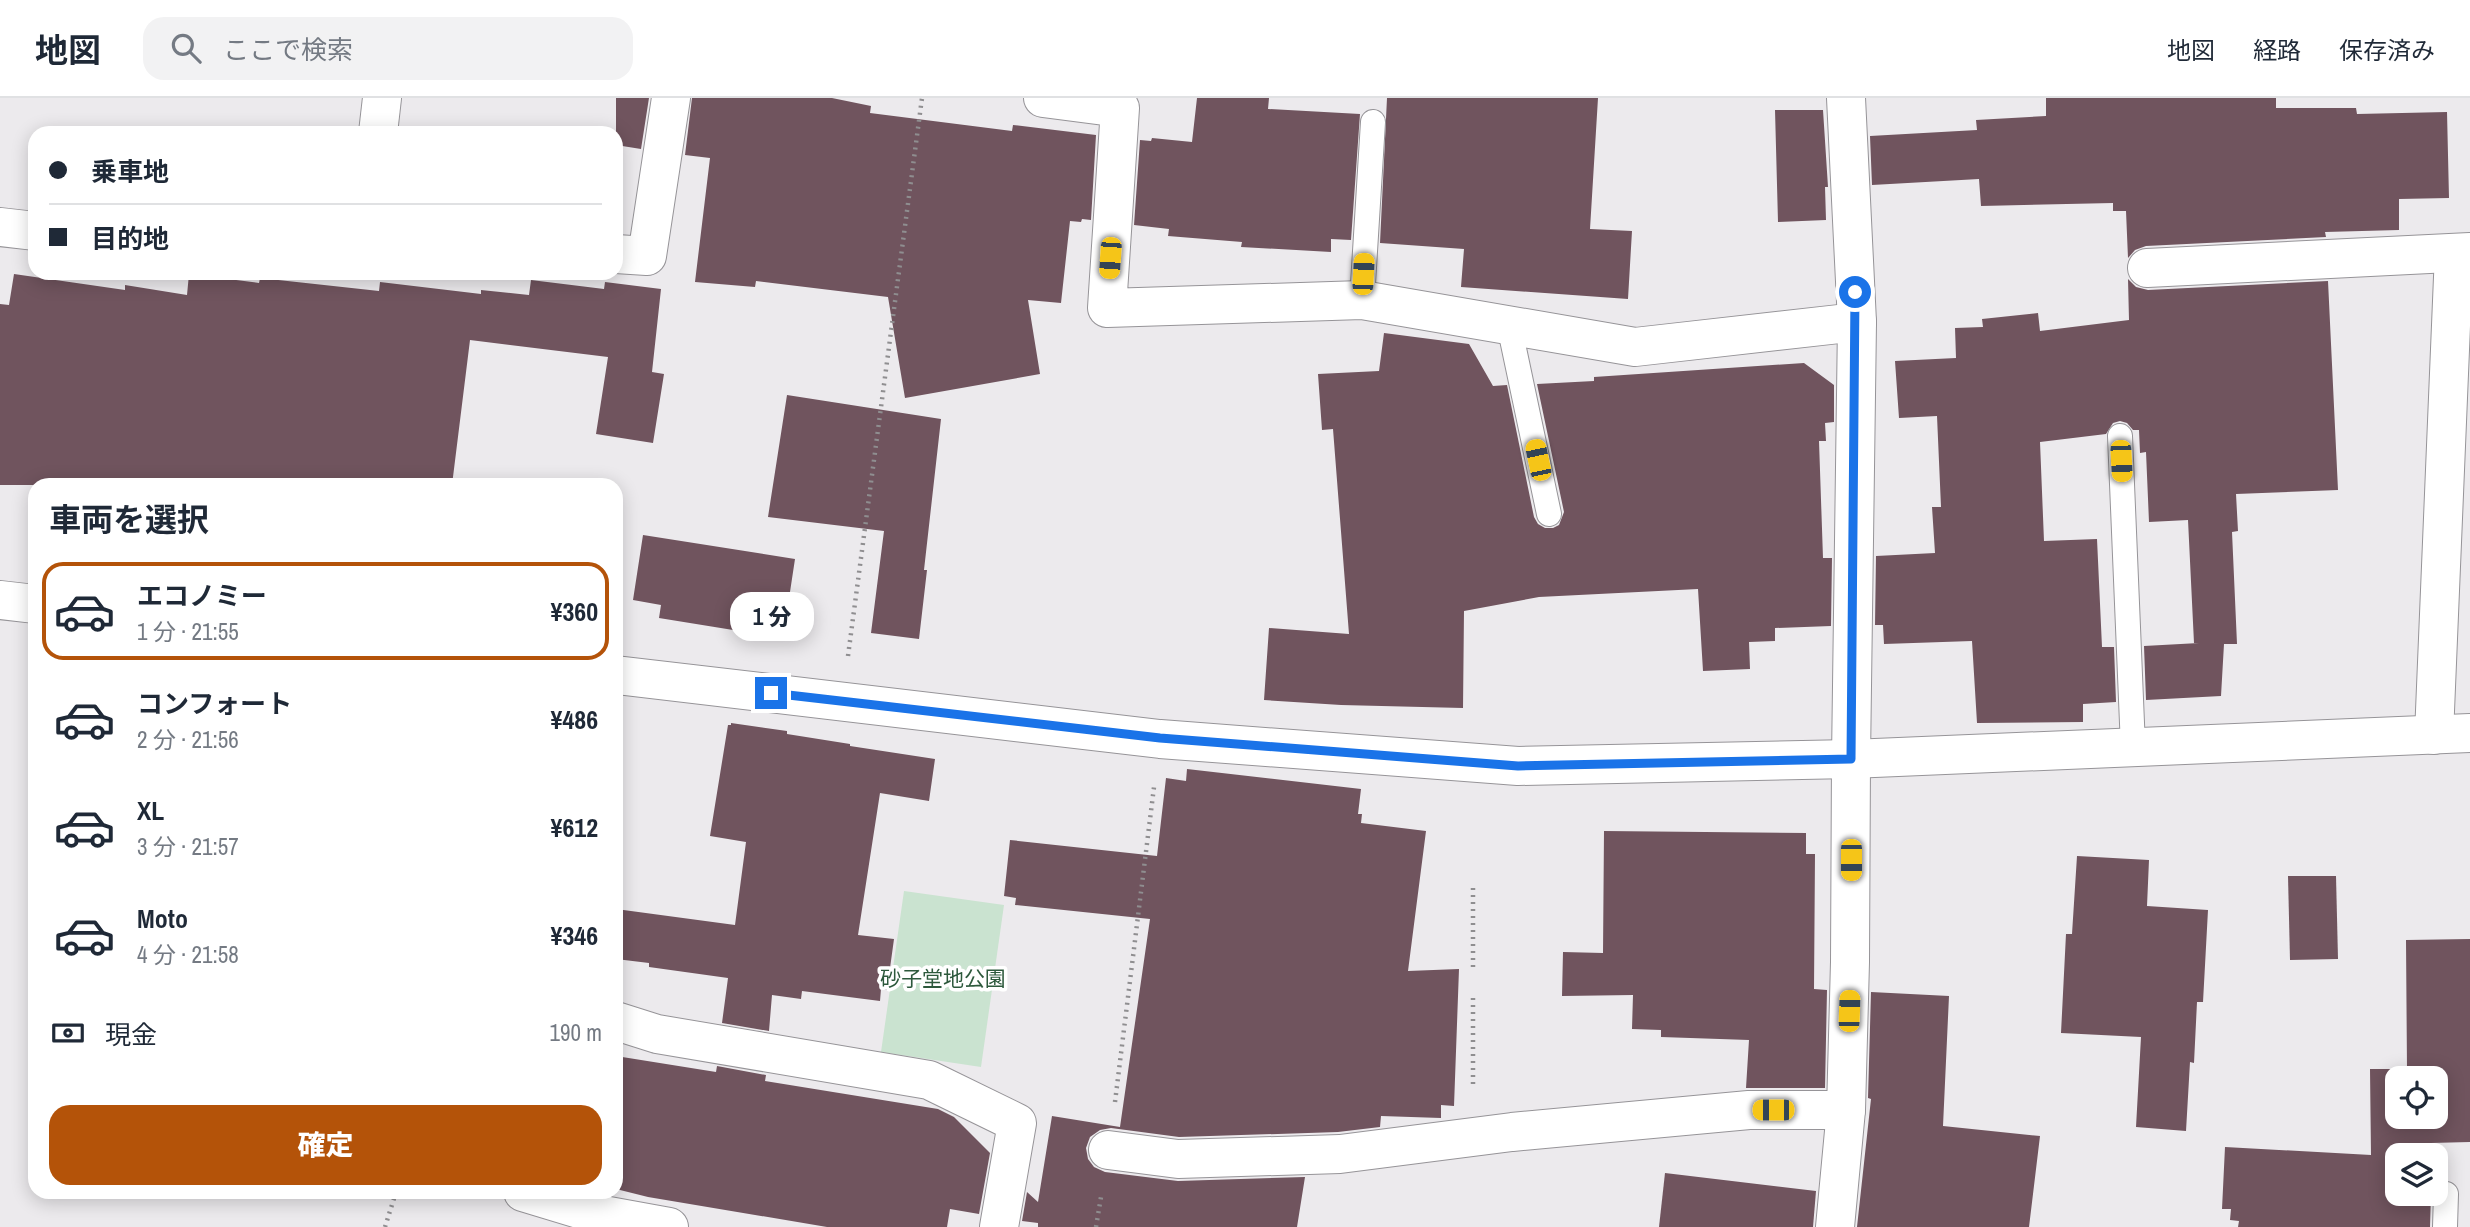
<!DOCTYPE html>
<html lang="ja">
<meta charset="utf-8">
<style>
body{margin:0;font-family:"Archivo Narrow","Noto Sans JP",sans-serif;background:#f2f2f3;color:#1f2937;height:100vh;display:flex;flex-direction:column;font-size:26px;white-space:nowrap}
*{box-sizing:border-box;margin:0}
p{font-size:23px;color:#747a83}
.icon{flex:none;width:38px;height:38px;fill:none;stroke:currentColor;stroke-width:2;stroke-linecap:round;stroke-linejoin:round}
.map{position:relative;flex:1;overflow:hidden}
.sheet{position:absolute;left:28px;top:380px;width:595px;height:721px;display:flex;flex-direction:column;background:#fff;border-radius:21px;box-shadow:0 4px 18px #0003}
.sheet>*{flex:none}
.hud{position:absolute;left:28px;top:28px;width:595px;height:154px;border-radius:21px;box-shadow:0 4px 18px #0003;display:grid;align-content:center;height:154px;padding:0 21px;background:#fff}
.controls{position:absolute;left:2385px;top:968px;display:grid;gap:14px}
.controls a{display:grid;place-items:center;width:63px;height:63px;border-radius:14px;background:#fff;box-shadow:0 4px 18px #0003;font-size:35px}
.end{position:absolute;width:32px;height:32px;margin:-16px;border:9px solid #1a73e8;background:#fff;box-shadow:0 0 0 4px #fff}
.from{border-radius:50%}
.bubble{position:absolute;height:49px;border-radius:21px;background:#fff;box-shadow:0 4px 18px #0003;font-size:23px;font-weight:800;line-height:49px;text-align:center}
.car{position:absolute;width:21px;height:42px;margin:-21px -10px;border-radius:9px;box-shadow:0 0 5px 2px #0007;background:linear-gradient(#f5c518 24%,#345 0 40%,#f5c518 0 76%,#345 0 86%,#f5c518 0)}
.hud b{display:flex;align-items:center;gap:24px;height:66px;font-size:26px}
.hud b+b{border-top:2px solid #e0e1e3}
.hud i{width:18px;height:18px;background:#1f2937}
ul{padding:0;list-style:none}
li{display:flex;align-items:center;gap:21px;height:98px;margin:0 14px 10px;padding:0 7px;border:4px solid transparent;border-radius:21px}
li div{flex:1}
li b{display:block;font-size:26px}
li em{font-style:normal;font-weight:800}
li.current{border-color:#b45309}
li>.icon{width:63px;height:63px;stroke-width:1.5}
h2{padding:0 21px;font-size:32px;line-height:84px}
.pay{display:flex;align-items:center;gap:18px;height:77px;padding:0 21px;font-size:26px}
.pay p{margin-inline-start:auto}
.action{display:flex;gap:14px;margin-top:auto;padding:14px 21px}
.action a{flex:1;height:80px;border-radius:21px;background:#b45309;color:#fff;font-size:28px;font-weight:800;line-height:80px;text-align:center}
header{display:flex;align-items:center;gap:42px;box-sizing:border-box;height:98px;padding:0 35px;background:#fff;border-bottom:2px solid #e0e1e3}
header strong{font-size:33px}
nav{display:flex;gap:38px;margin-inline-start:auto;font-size:24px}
.search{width:490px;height:63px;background:#f2f2f3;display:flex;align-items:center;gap:18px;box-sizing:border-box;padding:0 24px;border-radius:21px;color:#747a83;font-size:26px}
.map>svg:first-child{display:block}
.green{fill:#cae3d0}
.building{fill:#70545e;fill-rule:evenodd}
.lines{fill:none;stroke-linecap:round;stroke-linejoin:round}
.service-casing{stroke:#969498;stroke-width:26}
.minor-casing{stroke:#969498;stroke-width:40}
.path{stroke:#8f8e90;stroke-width:4.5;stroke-dasharray:2 5;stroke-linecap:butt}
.service{stroke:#fff;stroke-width:24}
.minor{stroke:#fff;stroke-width:38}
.route{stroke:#1a73e8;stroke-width:9}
.labels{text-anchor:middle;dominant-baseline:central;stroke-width:7;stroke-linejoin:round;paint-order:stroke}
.park-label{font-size:21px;fill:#2d593c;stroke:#fff}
</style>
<header>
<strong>地図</strong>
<div class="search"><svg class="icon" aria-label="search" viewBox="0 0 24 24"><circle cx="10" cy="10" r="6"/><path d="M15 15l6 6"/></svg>ここで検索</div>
<nav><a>地図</a><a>経路</a><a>保存済み</a></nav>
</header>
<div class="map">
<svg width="2470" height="1129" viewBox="0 0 2470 1129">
<rect width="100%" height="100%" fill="#eceaed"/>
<polygon class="green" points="904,793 1004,807 981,969 881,954"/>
<g class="building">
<polygon points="616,0 649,0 641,51 616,47"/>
<polygon points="692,0 832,0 871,8 870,15 1012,33 1013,27 1096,37 1091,122 1082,121 1081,124 1070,123 1061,205 1028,202 1040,276 905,300 888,199 756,183 755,189 695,184 710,60 685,57"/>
<polygon points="1197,0 1269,0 1268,11 1360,16 1351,142 1331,141 1331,154 1241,149 1242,144 1168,138 1169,131 1134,127 1140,42 1151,43 1152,40 1192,44"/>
<polygon points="1387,0 1598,0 1590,131 1632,133 1628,201 1461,189 1464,151 1380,145"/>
<polygon points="2046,0 2276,0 2276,10 2356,10 2357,16 2447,14 2449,100 2399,101 2399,132 2325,134 2326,139 2146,148 2135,152 2128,160 2126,113 2113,113 2113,105 1981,108 1979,81 1872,87 1870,38 1977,32 1976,22 2046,18"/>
<polygon points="1775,12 1823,12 1828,89 1825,89 1826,122 1778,124"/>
<polygon points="14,176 125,192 125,187 187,197 189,176 259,185 260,180 379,193 380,184 481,196 481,192 529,197 531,182 604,191 605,184 661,191 652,274 664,276 653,345 596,336 608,259 470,242 452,387 0,387 0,206 9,207"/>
<polygon points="2128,181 2136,189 2148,192 2328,183 2338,392 2236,396 2238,433 2232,434 2237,546 2224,546 2221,598 2146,602 2144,548 2199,545 2194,545 2188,422 2149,424 2146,354 2140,355 2139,332 2133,332 2127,325 2120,323 2113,325 2106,336 2040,344 2044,443 2097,441 2102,549 2114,549 2116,604 2083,606 2083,624 1977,625 1972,543 1884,546 1883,527 1875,527 1876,458 1935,455 1932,409 1941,409 1937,318 1899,320 1895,263 1956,260 1955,230 1983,229 1982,221 2038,215 2040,233 2129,222"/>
<polygon points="1384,235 1469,246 1493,288 1507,287 1534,419 1538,426 1545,430 1553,430 1559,427 1564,414 1537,286 1594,283 1594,279 1804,265 1834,287 1834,324 1825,325 1826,343 1819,343 1823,460 1832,460 1831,528 1775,530 1775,543 1749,544 1750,571 1703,573 1698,491 1539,499 1464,513 1463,610 1341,607 1264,602 1269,530 1349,536 1333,331 1322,332 1318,276 1379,273"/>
<polygon points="787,297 941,321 924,472 927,472 919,541 871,535 884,433 768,419"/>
<polygon points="643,437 795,461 783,540 659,520 661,507 633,502"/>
<polygon points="731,625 787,633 787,636 850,646 850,648 935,661 929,703 880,695 858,837 894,841 887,892 881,891 880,903 802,893 801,901 772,897 769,933 722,925 728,880 649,869 649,865 616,861 616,811 735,827 746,744 710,738 728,627 731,627"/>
<polygon points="1187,671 1361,691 1358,716 1362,716 1361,725 1426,733 1408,873 1459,871 1454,1008 1441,1007 1441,1020 1381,1018 1380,1029 1338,1034 1179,1039 1111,1030 1100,1032 1090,1039 1086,1050 1088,1061 1094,1069 1105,1074 1178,1083 1305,1079 1297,1129 1038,1129 1038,1125 1022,1123 1027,1094 1038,1104 1052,1018 1120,1029 1150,821 1015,807 1016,800 1004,798 1010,742 1157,758 1166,680 1186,683"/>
<polygon points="1604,733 1806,735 1806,756 1815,756 1814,891 1827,892 1825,990 1746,990 1749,942 1661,939 1661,932 1632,931 1633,897 1562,898 1563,854 1603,855"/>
<polygon points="2077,758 2149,762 2147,808 2208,812 2203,904 2197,904 2194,965 2190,964 2186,1033 2136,1029 2141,939 2061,935 2066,836 2072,836"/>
<polygon points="2288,778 2336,778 2338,861 2290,862"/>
<path d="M2470 841V1044L2431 1045 2432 1057H2398V1096H2431L2430 1129H2238L2239 1123 2230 1122 2231 1111H2222L2225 1049 2371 1057 2370 971H2407L2406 842ZM2398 980H2436V1018H2398Z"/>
<polygon points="1871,894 1949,898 1943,1028 2040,1038 2029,1129 1857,1129 1871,1001 1868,1000"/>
<polygon points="616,958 716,974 717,968 766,977 765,983 938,1011 954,1019 990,1055 979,1116 950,1111 947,1129 827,1129 648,1099 616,1091"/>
<polygon points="1665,1075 1816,1093 1813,1129 1659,1129"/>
</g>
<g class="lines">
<g class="service-casing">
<g id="service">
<polyline points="1362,202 1373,24"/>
<polyline points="1509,227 1549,416"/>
<polyline points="2120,338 2133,649"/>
<polyline points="2445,1129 2446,1096"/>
</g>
</g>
<g class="minor-casing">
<g id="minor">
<polyline points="1043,0 1120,10 1107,210 1362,202 1635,249 1857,224"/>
<polyline points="378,35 382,0"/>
<polyline points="0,129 35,133"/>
<polyline points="616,156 647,158 671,0"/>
<polyline points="2147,170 2470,154"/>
<polyline points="0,502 35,506"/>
<polyline points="616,577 1160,641 1518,668 1851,661 2470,635"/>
<polyline points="2434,637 2454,155"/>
<polyline points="616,923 657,936 929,982 1017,1025 999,1129"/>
<polyline points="1108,1052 1178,1061 1340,1056 1512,1034 1749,1012 1846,1012"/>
<polyline points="523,1094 592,1115 669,1129"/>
<polyline points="1835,1129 1846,1012 1850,864 1851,661 1857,224 1846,0"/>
</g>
</g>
<g class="path">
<polyline points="848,558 922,0"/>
<polyline points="1473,790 1473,871"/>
<polyline points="1473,900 1473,991"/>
<polyline points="1115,1004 1154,689"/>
<polyline points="385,1129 396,1094"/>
<polyline points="1096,1129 1101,1099"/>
</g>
<use href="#service" class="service"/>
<use href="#minor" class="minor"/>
</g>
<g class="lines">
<polyline class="route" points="771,595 1160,640 1518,668 1851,661 1855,194"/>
</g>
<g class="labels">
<g class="park-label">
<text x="943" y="880">砂子堂地公園</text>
</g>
</g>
</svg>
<div class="controls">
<a><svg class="icon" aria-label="locate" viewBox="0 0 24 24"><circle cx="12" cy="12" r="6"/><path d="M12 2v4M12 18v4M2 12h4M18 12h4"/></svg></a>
<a><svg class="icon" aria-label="layers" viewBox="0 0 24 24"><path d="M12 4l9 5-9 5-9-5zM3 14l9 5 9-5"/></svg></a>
</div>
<i class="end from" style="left:1855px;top:194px"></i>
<i class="end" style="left:771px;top:595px"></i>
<div class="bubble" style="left:730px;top:494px;width:84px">1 分</div>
<i class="car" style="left:1110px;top:160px;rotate:184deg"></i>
<i class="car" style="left:1363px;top:176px;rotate:3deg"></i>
<i class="car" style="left:1538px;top:362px;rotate:348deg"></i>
<i class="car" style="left:2121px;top:363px;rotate:177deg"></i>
<i class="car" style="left:1851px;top:762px;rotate:180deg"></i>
<i class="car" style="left:1849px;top:913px;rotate:2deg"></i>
<i class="car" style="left:1773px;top:1012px;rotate:270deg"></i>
<div class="hud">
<b><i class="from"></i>乗車地</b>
<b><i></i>目的地</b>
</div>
<section class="sheet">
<h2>車両を選択</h2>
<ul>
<li class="current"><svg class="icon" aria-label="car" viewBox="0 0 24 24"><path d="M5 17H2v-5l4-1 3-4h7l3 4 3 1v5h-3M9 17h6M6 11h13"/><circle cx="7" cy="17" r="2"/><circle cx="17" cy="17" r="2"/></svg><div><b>エコノミー</b><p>1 分 · 21:55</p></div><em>¥360</em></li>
<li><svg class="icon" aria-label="car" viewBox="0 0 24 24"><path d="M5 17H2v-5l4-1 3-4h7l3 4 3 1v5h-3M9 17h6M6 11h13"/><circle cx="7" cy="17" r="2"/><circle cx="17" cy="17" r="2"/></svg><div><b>コンフォート</b><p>2 分 · 21:56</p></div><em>¥486</em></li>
<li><svg class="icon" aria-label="car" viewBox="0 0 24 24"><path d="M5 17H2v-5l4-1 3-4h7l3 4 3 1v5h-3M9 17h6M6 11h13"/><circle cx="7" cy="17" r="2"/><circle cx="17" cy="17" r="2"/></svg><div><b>XL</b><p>3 分 · 21:57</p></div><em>¥612</em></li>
<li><svg class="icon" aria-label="car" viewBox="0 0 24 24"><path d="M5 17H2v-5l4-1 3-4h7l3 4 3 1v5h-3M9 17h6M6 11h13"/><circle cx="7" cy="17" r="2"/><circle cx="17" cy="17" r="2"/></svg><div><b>Moto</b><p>4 分 · 21:58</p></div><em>¥346</em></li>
</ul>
<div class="pay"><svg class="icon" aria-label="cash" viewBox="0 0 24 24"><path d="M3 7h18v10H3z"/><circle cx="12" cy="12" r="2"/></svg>現金<p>190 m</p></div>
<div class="action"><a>確定</a></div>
</section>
</div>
